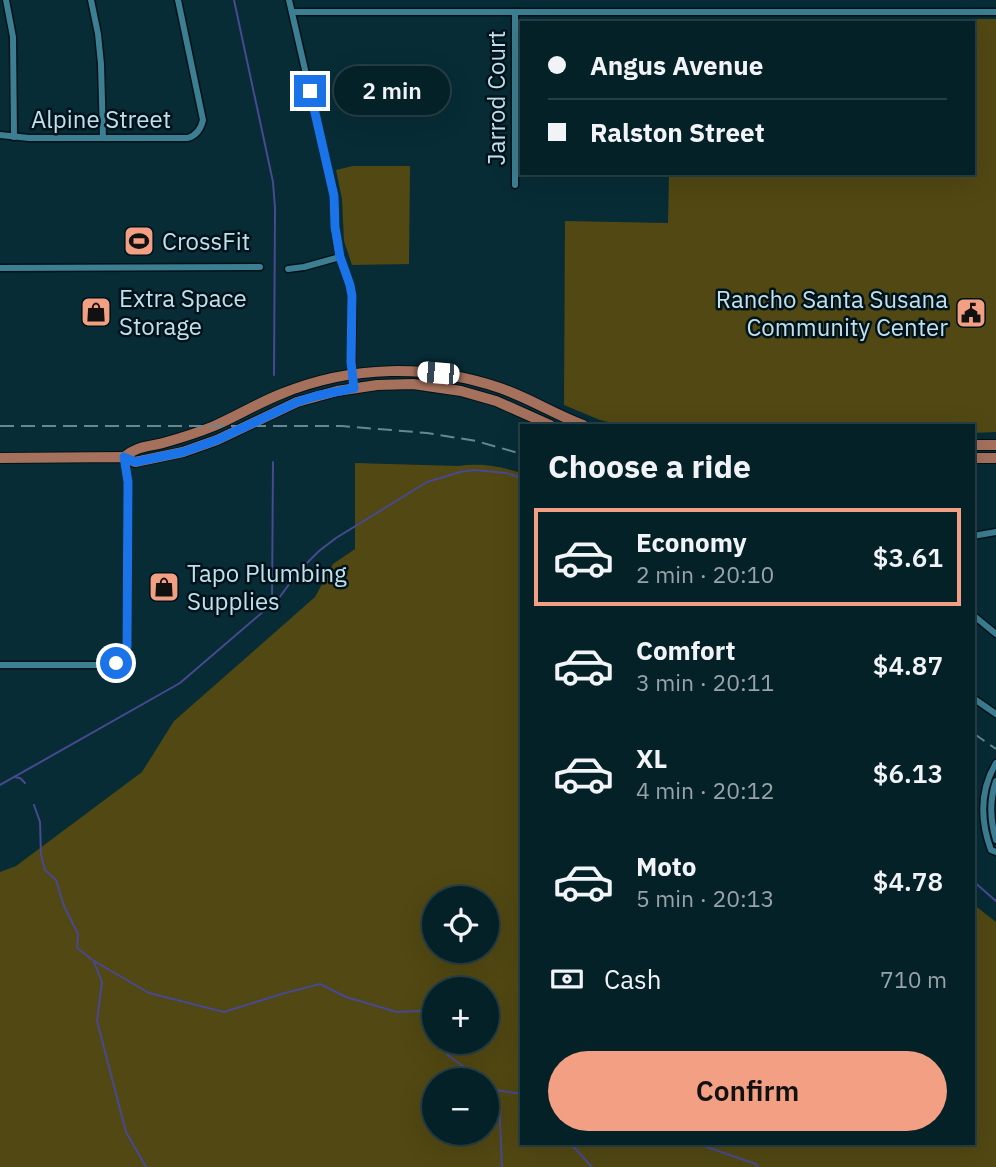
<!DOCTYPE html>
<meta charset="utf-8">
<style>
body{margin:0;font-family:"IBM Plex Sans",sans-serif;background:#0e2930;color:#f1f3f6;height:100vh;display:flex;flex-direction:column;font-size:26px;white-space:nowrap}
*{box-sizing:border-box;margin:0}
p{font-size:23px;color:#97a3a8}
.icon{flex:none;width:38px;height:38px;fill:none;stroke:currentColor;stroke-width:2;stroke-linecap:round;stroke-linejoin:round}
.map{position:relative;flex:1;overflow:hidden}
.details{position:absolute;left:520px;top:424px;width:455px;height:721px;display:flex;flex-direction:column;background:#052128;border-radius:0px;box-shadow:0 7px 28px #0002,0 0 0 2px #263e45}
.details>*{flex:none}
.guide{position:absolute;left:520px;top:21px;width:455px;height:154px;border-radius:0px;box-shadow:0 7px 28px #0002,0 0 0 2px #263e45;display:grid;align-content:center;height:154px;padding:0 28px;background:#052128}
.buttons{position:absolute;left:422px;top:886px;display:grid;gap:14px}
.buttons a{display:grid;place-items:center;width:77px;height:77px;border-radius:50%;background:#052128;box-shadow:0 7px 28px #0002,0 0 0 2px #263e45;font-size:35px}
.end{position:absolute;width:32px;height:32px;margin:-16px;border:9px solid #1a73e8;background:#fff;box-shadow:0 0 0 4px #fff}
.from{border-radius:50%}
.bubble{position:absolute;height:49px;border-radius:24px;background:#052128;box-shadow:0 7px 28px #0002,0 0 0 2px #263e45;font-size:23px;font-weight:600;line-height:49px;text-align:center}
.car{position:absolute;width:21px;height:42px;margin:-21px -10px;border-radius:9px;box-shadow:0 0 5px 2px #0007;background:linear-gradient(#fff 24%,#345 0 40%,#fff 0 76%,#345 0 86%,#fff 0)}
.guide b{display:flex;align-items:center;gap:24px;height:66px;font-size:26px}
.guide b+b{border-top:2px solid #263e45}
.guide i{width:18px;height:18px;background:#f1f3f6}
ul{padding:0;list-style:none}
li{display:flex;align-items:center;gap:21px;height:98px;margin:0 14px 10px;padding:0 14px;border:4px solid transparent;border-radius:0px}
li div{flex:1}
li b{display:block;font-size:26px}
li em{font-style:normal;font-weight:600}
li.active{border-color:#f39f83}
li>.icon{width:63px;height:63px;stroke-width:1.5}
h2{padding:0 28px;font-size:32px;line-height:84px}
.pay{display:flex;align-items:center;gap:18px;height:77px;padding:0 28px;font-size:26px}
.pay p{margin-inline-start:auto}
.button{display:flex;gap:14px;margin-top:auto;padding:14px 28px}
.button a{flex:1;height:80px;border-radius:42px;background:#f39f83;color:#111;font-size:28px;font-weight:600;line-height:80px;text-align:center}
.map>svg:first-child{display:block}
.green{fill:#514813;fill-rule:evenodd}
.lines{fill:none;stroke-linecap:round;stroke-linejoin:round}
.stream{stroke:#484991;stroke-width:2}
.street-casing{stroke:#011319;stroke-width:9}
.primary-casing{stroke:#011319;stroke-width:12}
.street{stroke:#3c7e92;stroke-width:6}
.primary{stroke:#a5715d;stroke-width:10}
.rail{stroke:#658892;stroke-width:2;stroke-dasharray:14 7;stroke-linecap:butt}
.route{stroke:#1a73e8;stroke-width:9}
.labels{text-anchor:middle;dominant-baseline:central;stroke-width:5;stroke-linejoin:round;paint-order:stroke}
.street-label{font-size:24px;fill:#c0e0eb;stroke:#00131b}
.poi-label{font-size:24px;fill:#c0e0eb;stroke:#00131b;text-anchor:start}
</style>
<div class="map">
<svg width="996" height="1167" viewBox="0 0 996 1167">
<rect width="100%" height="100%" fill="#072c36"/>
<g class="green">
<polygon points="783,19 996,19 996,432 973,433 973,425 621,425 600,420 564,405 565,221 668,223 669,173 973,173 973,23 783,23"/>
<polygon points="353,166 410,166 409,264 352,265 344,241 342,199 336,170"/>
<path d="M355 463 458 466C480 463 500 466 521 473L522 1143H973V904L996 922V1167H0V872L16 866 142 772 174 721 315 597 333 564 355 549ZM434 898H486V950H434ZM434 989H486V1041H434ZM434 1080H486V1132H434Z"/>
</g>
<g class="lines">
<g class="stream">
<polyline points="234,0 273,182 275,208 274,375"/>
<polyline points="272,604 273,462"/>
<polyline points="14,777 20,778 25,783"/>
<polyline points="0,785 180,683 279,598 298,572 319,551 336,538 427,482 460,472 474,470 506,473 522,478"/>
<polyline points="34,805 40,822 41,855 45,870 56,880 64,906 78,934 77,948 94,961 149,993 224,1012 285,993 320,984 346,997 397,1012 420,1011 431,1017 434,1030"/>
<polyline points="973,881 996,901"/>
<polyline points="94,962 102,982 97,1021 126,1132 146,1167"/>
<polyline points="436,1041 449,1056 482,1080"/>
<polyline points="486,1083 496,1090 522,1094"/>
<polyline points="496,1090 499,1097 502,1167"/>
<polyline points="570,1143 592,1167"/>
<polyline points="695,1143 756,1164 758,1167"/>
</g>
<g class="street-casing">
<g id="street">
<polyline points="6,0 13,37 14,137"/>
<polyline points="91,0 98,34 101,64 103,138"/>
<path d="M289 0 334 196C335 216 334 237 340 257 343 270 350 280 352 294 355 325 349 356 354 388"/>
<polyline points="292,12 996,12"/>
<polyline points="515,12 515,185"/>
<path d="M0 135 29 138H188C197 135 201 129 203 120L178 0"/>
<polyline points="0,268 260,267"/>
<polyline points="288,269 304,267 340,257"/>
<polyline points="973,536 996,532"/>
<polyline points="973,615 996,634"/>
<path d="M0 665H103C115 664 123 659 127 647L128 482 124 457"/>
<polyline points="973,698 996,714"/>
<path d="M996 763C980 790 980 820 991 850L996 852"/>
<path d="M996 781C989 801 990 820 996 840"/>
</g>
</g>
<g class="primary-casing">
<g id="primary">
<polyline points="973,445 996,445"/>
<path d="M124 457C137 446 148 447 163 443 181 438 197 433 214 426 237 416 258 403 281 394 351 365 429 364 500 388 529 398 554 414 583 425"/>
<polyline points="0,458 124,457 135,462 183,452 217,440 297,402 337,391 377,385 413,384 461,391 496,401 550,425"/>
<polyline points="973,458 996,458"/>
</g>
</g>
<use href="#street" class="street"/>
<use href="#primary" class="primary"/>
<g class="rail">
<polyline points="0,426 342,426 427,433 476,441 522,454"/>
<polyline points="973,733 996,749"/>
</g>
</g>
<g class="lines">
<polyline class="route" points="116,663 122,658 127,647 128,482 124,457 135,462 183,452 217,440 297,402 316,396 354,388 351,362 352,296 350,285 340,257 335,227 334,196 310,91"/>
</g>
<defs>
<g id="stadium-square" transform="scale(1.575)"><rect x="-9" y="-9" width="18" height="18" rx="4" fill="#f39f83" stroke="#00131b"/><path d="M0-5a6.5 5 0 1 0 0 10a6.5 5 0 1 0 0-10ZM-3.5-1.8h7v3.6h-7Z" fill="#111"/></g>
<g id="shop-square" transform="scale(1.575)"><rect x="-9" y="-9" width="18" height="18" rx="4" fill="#f39f83" stroke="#00131b"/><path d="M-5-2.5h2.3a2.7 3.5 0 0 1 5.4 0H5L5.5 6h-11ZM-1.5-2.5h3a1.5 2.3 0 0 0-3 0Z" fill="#111"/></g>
<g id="civic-square" transform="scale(1.575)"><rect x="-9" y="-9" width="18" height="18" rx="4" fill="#f39f83" stroke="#00131b"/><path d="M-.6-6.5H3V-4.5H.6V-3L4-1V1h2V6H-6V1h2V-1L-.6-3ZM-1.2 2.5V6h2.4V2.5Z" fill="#111"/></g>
</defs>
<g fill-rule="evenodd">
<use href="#stadium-square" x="139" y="241"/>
<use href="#shop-square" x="96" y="312"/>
<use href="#civic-square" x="971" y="313"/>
<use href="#shop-square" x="164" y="587"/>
</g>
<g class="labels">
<g class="street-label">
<text transform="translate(496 98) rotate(-90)">Jarrod Court</text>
<text x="101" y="119">Alpine Street</text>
</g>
<g class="poi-label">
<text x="162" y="241">CrossFit</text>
<text x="119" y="298">Extra Space<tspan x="119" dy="28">Storage</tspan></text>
<text x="948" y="299" text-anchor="end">Rancho Santa Susana<tspan x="948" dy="28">Community Center</tspan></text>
<text x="187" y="573">Tapo Plumbing<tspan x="187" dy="28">Supplies</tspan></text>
</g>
</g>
</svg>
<div class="buttons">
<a><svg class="icon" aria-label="locate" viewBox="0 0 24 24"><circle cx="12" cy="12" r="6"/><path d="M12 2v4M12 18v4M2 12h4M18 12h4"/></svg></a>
<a>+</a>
<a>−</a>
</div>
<i class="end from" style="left:116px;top:663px"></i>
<i class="end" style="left:310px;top:91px"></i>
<div class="bubble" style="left:334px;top:66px;width:116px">2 min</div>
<i class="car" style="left:438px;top:373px;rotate:275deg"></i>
<div class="guide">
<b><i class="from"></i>Angus Avenue</b>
<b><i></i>Ralston Street</b>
</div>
<section class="details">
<h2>Choose a ride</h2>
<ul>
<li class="active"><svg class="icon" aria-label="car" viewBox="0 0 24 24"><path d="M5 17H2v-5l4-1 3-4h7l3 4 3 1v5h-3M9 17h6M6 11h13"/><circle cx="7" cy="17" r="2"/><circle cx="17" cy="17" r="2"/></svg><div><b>Economy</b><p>2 min · 20:10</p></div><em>$3.61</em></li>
<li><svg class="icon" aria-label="car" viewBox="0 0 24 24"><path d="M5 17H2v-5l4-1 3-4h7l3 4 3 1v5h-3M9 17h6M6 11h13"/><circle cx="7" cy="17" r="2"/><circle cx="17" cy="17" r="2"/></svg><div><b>Comfort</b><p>3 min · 20:11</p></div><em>$4.87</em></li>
<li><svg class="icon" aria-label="car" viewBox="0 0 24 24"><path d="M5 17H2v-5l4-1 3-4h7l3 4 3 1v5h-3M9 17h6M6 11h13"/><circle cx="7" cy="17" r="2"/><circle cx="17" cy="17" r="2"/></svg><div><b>XL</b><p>4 min · 20:12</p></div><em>$6.13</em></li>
<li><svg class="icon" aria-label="car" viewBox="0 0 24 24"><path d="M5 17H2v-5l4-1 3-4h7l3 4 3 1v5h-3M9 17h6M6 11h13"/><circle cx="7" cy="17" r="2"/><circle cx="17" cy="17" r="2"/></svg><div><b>Moto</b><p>5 min · 20:13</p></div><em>$4.78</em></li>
</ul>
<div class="pay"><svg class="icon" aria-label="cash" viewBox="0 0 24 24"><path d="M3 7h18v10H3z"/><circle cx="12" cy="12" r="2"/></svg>Cash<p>710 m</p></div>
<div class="button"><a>Confirm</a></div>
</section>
</div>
